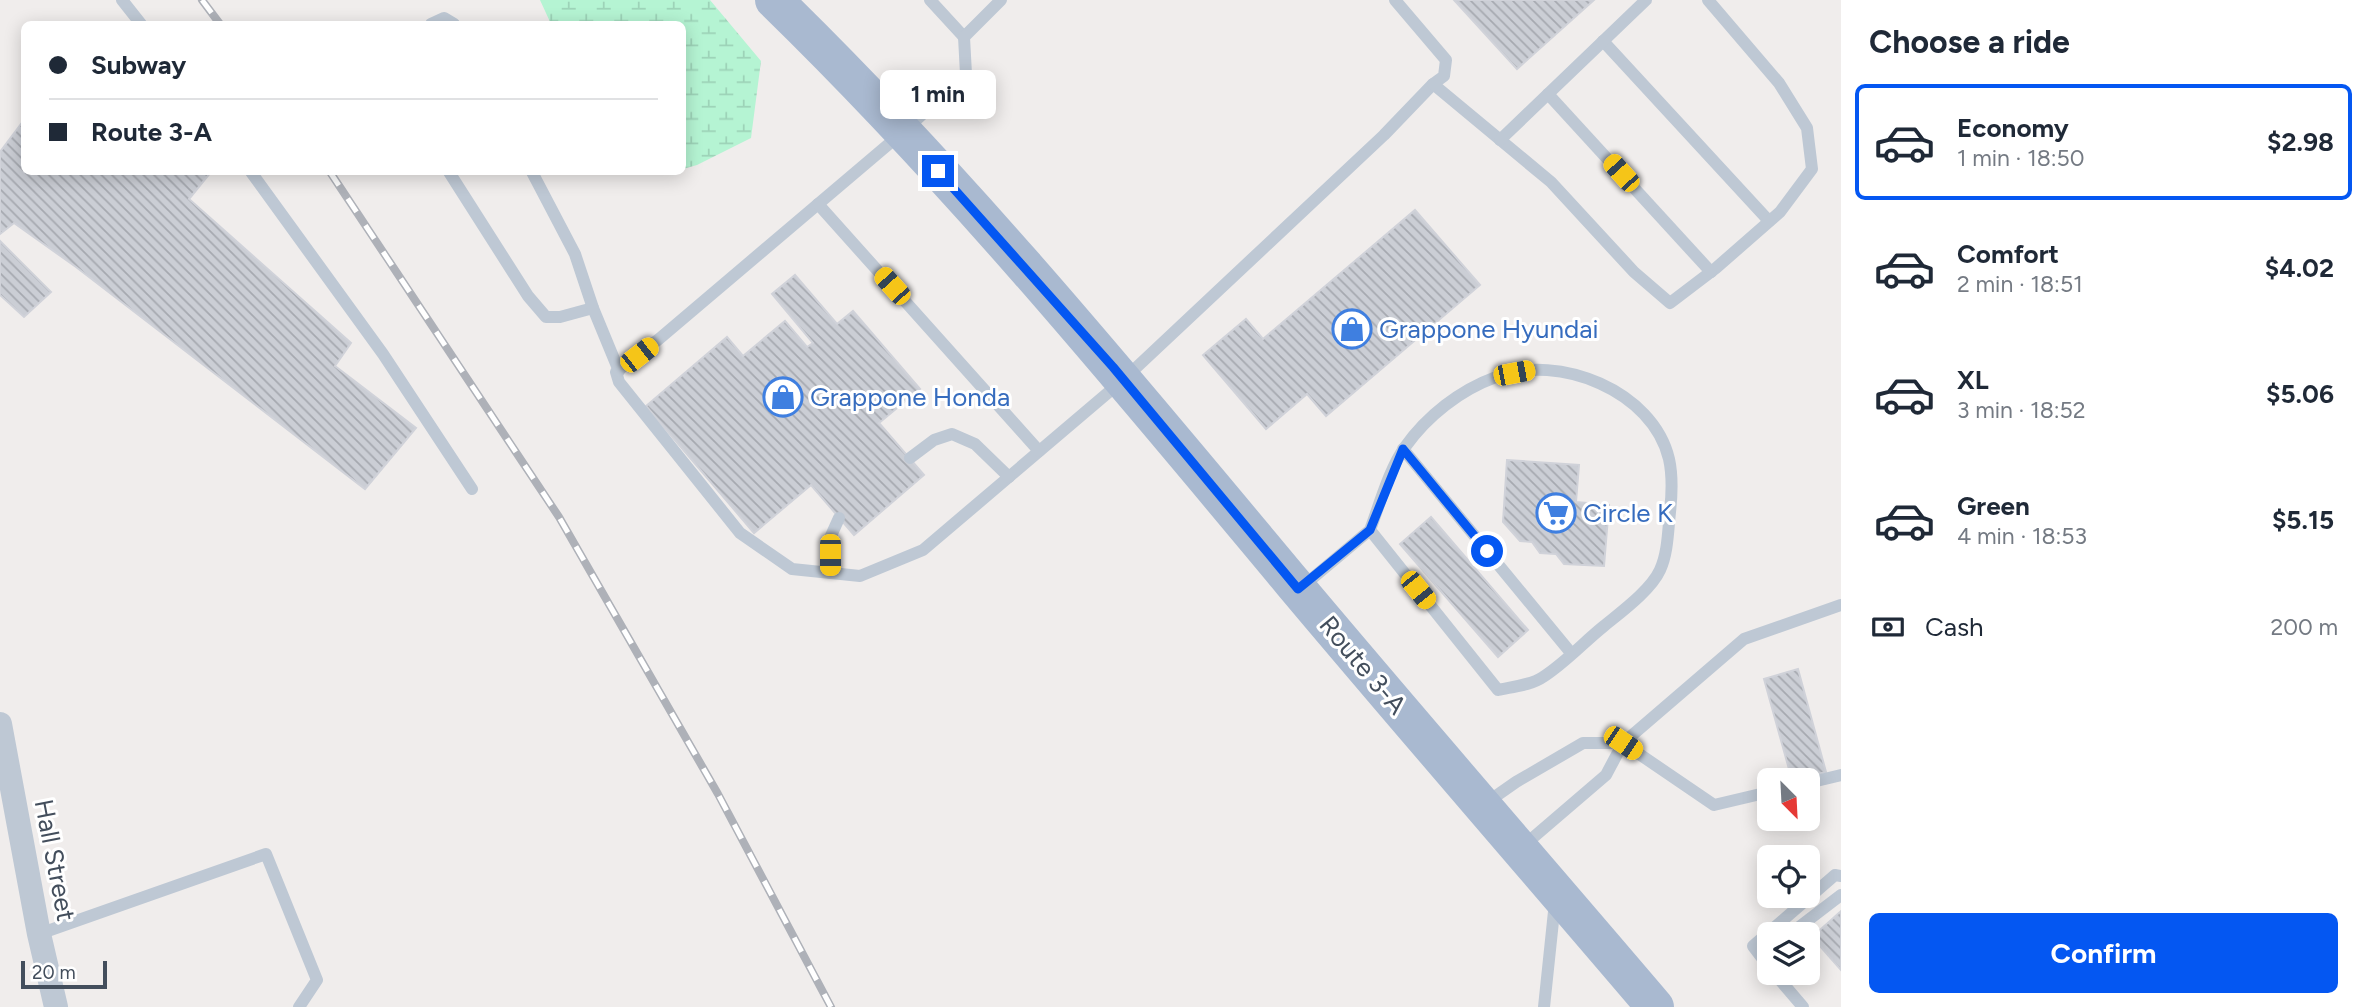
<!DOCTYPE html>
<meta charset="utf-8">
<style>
body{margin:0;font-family:Figtree,sans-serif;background:#f2f2f3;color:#1f2937;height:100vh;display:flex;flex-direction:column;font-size:26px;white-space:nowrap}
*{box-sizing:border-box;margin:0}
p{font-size:23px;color:#747a83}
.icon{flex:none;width:38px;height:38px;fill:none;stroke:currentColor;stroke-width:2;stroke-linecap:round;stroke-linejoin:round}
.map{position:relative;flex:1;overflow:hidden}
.sheet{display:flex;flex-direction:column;background:#fff;width:525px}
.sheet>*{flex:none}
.hud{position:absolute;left:21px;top:21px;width:665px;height:154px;border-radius:10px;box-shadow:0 4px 18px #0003;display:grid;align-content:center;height:154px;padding:0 28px;background:#fff}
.needle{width:46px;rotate:156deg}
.fabs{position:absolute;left:1757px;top:768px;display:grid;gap:14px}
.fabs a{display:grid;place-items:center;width:63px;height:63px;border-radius:10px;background:#fff;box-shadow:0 4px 18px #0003;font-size:35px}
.scale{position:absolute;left:21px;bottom:18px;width:86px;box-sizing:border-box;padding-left:7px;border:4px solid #434e5c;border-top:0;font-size:19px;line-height:24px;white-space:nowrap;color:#434e5c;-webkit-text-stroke:5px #fff;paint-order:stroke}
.end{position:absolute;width:32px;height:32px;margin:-16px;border:9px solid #0457f2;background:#fff;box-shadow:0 0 0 4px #fff}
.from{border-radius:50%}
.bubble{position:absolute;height:49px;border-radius:10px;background:#fff;box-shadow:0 4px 18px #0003;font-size:23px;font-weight:700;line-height:49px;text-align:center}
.car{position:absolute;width:21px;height:42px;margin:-21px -10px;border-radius:9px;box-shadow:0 0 5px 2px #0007;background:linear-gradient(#f5c518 24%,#345 0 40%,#f5c518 0 76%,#345 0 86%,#f5c518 0)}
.hud b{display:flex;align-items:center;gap:24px;height:66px;font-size:26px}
.hud b+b{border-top:2px solid #e0e1e3}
.hud i{width:18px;height:18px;background:#1f2937}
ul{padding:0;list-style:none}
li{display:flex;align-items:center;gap:21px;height:116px;margin:0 14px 10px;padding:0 14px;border:4px solid transparent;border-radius:10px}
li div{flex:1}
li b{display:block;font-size:26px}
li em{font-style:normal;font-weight:700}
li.current{border-color:#0457f2}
li>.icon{width:63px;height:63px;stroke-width:1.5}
h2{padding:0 28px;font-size:32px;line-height:84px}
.pay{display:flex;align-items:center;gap:18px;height:77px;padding:0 28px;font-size:26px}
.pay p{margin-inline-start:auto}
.action{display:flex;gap:14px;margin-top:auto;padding:14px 28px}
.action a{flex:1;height:80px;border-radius:10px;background:#0457f2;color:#fff;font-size:28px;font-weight:700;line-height:80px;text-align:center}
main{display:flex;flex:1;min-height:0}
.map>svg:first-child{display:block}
.wetland{fill:url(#wetland-marsh)}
.building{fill:url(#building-back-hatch);stroke:#d0d2d9;stroke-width:2}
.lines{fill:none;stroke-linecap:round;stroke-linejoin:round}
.lane{stroke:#bec8d4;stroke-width:12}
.street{stroke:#bec8d4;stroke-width:24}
.primary{stroke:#a9b9d0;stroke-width:38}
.rail-casing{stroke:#aeb1b8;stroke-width:8}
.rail{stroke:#fff;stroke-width:5;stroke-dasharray:16;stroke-linecap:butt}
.route{stroke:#0457f2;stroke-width:9}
.labels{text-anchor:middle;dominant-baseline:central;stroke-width:6;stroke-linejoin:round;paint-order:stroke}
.shop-label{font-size:26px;fill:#366cbe;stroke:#fff;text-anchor:start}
.street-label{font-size:26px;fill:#434e5c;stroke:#fff}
</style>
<main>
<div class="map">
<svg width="1841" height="1007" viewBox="0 0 1841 1007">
<defs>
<pattern id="wetland-marsh" width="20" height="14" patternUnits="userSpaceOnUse" patternTransform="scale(1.75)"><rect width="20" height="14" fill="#b5f4d3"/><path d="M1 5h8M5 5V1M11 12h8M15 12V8" fill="none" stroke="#9dd3b8"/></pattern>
<pattern id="building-back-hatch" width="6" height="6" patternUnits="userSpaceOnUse" patternTransform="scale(1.75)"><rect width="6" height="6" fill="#cbced5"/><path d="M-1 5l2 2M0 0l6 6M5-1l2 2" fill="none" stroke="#a6a9b0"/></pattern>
</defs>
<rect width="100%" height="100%" fill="#f0edec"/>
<polygon class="wetland" points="540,0 710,0 761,61 751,138 697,165 683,169 682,24 551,24"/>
<g class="building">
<polygon points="1454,0 1594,0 1517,69"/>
<polygon points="24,120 24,172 211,172 189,199 351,343 335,366 416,428 365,489 76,267 14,223 0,234 0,152"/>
<polygon points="1415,210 1480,285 1326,416 1307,394 1266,429 1203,355 1246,319 1263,339"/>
<polygon points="0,241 51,292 24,317 0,295"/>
<polygon points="795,275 837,324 853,311 920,389 879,423 924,475 854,535 811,485 754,533 646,406 727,337 743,356 785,321 807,347 813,343 772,294"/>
<polygon points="1507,460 1579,465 1576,502 1609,505 1604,566 1564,564 1556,554 1540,553 1532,542 1520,541 1503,522"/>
<polygon points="1431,517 1528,630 1498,657 1400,544"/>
<polygon points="1798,669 1826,772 1792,780 1764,679"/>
<polygon points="1841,911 1841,970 1812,937"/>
</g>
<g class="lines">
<g class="lane">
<polyline points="122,0 141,24"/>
<polyline points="930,0 964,37"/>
<polyline points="1001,0 964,37 966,74 903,132 659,339 616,372 619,382 740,533 792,569 860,576 923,550 1123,380 1384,135 1433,84 1444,76 1446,60 1395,0"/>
<polyline points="431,24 444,18 454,24"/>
<polyline points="1603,41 1769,221"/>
<polyline points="1433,84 1551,182 1634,272 1670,303 1716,268 1780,212 1812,169 1807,128 1779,83 1708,0"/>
<polyline points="1548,94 1711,272"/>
<polyline points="1500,140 1646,0"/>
<polyline points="251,172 383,354 472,489"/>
<polyline points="449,172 528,296 546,317 560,317 593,308"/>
<polyline points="532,172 575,254 593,308 619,371"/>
<polyline points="818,204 1039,451"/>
<polyline points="1403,449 1571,653"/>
<polyline points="910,458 934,440 952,434 975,444 1009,477"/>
<polyline points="830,573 830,538 839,518"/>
<path d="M1302 587 1370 530 1498 690C1511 687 1532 685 1543 677 1565 663 1584 642 1604 626 1621 612 1651 590 1660 570 1668 553 1668 530 1670 512 1672 494 1673 477 1669 459 1653 391 1559 353 1496 377 1460 390 1427 416 1405 447 1390 467 1379 506 1370 530"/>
<polyline points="1808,783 1841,775"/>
<polyline points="1486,803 1516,782 1583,743 1623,743 1714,805 1769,792"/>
<polyline points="1522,847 1606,775 1623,743 1744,639 1841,605"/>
<polyline points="39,934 266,854 317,980 299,1007"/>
<polyline points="1790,934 1841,895"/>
<polyline points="1769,967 1753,946 1835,875 1841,876"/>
<polyline points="1774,973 1803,1007"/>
<polyline points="1544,1007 1555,902"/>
</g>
<polyline class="street" points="0,724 39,934 56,1007"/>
<path class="primary" d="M774 0C960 181 1126 383 1292 582 1412 725 1534 865 1655 1007"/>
<g class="rail-casing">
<g id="rail">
<polyline points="202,0 220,24"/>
<polyline points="330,172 559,517 718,794 831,1007"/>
</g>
</g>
<use href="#rail" class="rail"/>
</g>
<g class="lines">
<polyline class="route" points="938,171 1113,367 1298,589 1370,530 1403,449 1487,551"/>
</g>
<defs>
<g id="shop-ring" transform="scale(2.0125)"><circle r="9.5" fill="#fff" stroke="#3f7fe0" stroke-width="1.5"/><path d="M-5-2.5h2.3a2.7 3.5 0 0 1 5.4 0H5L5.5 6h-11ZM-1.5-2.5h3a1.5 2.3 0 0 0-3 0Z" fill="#3f7fe0"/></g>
<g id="supermarket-ring" transform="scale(2.0125)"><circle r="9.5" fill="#fff" stroke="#3f7fe0" stroke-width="1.5"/><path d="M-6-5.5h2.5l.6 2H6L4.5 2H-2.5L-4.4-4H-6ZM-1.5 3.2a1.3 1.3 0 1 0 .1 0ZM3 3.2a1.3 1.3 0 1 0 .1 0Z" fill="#3f7fe0"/></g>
</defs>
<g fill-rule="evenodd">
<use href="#shop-ring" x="1352" y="329"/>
<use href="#shop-ring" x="783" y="397"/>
<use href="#supermarket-ring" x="1556" y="513"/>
</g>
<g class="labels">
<g class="shop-label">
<text x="1379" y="329">Grappone Hyundai</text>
<text x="810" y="397">Grappone Honda</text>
<text x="1583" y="513">Circle K</text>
</g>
<g class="street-label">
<text transform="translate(1363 665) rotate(50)">Route 3-A</text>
<text transform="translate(55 860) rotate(79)">Hall Street</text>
</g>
</g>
</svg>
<div class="fabs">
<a><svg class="needle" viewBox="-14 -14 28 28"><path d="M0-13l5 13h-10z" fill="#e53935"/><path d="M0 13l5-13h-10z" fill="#747a83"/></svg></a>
<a><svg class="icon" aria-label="locate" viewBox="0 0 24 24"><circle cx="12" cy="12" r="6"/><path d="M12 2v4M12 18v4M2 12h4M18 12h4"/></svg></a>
<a><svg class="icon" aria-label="layers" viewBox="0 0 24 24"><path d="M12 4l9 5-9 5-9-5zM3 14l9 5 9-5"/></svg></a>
</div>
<div class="scale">20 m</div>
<i class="end from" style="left:1487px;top:551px"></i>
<i class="end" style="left:938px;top:171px"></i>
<div class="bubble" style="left:880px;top:70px;width:116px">1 min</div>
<i class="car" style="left:1621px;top:173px;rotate:318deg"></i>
<i class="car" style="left:892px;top:286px;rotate:318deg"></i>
<i class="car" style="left:639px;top:355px;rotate:52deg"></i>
<i class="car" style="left:1514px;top:373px;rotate:79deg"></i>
<i class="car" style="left:830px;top:555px;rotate:180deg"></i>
<i class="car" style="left:1418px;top:590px;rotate:141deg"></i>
<i class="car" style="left:1623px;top:743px;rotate:124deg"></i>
<div class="hud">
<b><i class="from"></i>Subway</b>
<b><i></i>Route 3-A</b>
</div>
</div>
<section class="sheet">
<h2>Choose a ride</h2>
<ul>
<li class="current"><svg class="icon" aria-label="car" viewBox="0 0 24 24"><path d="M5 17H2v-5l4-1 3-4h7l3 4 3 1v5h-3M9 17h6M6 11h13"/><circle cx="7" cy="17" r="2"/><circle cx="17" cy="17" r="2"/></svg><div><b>Economy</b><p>1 min · 18:50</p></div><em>$2.98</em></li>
<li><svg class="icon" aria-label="car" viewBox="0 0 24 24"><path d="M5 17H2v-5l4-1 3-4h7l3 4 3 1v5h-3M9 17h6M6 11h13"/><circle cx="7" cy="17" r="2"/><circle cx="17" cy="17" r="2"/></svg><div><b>Comfort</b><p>2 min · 18:51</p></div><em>$4.02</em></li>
<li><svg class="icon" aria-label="car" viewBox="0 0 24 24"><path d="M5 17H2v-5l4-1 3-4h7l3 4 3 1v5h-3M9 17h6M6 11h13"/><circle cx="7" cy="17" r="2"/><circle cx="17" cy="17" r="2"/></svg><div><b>XL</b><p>3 min · 18:52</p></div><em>$5.06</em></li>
<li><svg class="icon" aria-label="car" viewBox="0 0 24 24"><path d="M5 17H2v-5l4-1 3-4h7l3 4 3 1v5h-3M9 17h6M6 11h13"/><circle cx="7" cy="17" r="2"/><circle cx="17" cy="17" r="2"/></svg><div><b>Green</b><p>4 min · 18:53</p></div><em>$5.15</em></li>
</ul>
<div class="pay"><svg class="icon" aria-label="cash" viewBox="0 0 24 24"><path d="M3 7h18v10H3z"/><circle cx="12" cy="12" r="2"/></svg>Cash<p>200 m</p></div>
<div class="action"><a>Confirm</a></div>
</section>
</main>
